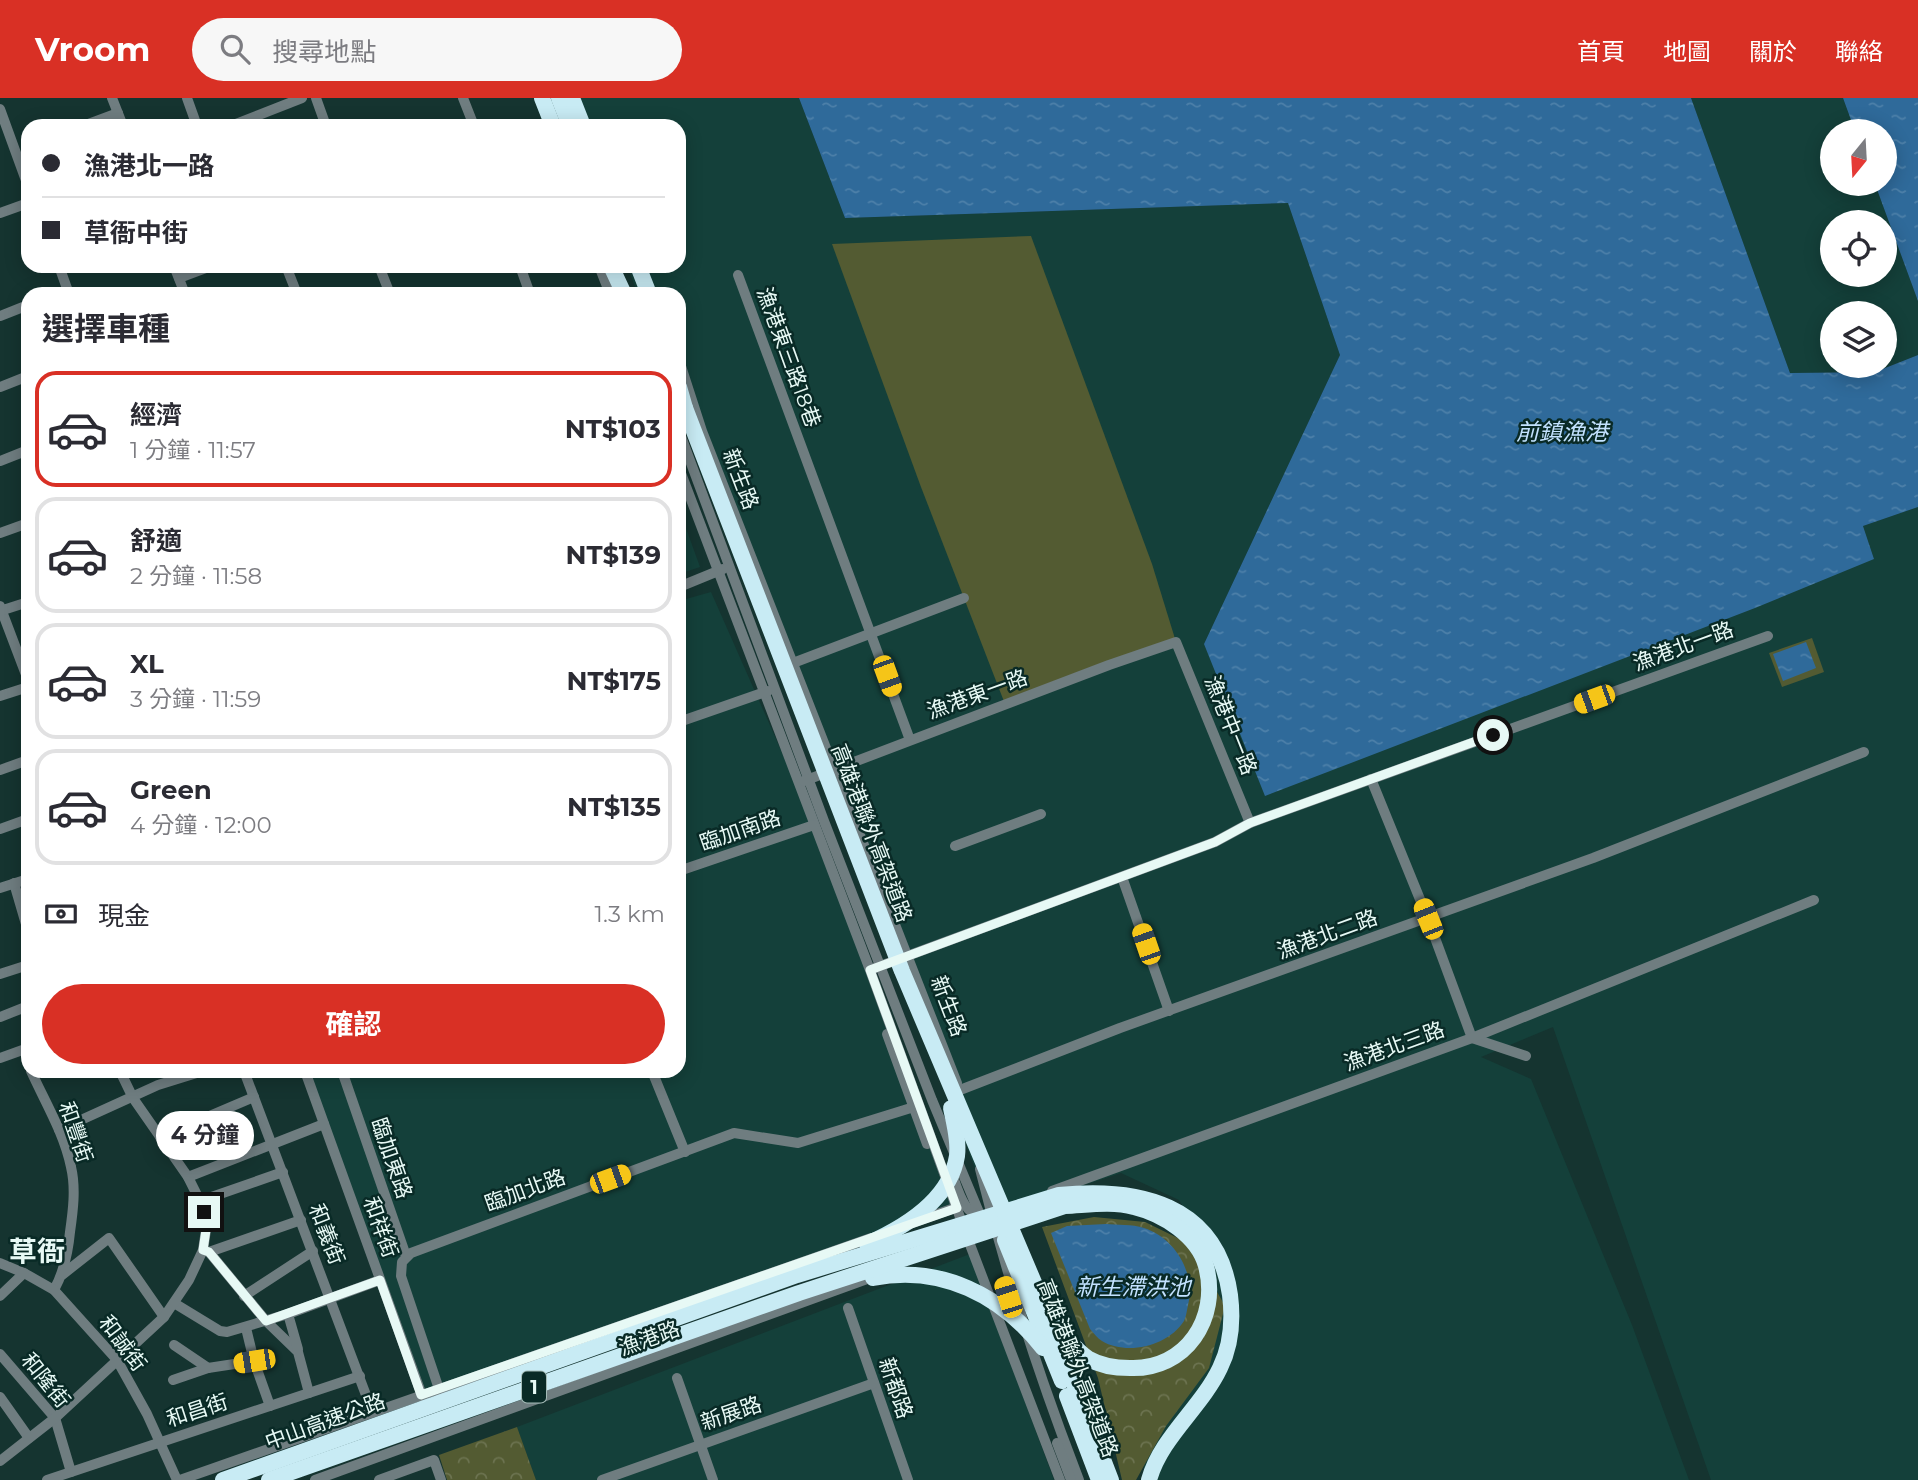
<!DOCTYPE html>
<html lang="zh-TW">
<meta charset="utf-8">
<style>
body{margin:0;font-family:Montserrat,"Noto Sans TC",sans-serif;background:#f7f7f7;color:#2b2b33;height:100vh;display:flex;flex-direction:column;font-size:26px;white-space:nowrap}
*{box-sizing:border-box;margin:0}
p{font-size:23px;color:#7c7c81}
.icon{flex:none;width:38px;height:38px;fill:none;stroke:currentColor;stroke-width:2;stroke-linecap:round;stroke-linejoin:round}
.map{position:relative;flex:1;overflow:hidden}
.panel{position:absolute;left:21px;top:189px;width:665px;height:791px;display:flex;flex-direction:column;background:#fff;border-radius:21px;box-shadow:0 4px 18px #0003}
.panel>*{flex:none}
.guide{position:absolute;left:21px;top:21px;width:665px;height:154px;border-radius:21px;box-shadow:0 4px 18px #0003;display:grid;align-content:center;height:154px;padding:0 21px;background:#fff}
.needle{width:46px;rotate:198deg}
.fabs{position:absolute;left:1820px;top:21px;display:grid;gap:14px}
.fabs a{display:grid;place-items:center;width:77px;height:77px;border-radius:50%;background:#fff;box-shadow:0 4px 18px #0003;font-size:35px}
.end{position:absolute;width:32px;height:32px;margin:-16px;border:9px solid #e7f9f5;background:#111;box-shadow:0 0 0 4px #111}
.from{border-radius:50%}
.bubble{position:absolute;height:49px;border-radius:24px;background:#fff;box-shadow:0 4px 18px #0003;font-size:23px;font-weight:700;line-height:49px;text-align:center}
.car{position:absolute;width:21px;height:42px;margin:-21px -10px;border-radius:9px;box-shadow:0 0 5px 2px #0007;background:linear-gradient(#f5c518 24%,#345 0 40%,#f5c518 0 76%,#345 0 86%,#f5c518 0)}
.guide b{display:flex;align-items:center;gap:24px;height:66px;font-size:26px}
.guide b+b{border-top:2px solid #e1e1e2}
.guide i{width:18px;height:18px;background:#2b2b33}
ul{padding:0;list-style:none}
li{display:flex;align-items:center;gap:21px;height:116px;margin:0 14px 10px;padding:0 7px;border:4px solid #e1e1e2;border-radius:21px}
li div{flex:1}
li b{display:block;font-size:26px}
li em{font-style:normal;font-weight:700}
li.active{border-color:#d93025}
li>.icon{width:63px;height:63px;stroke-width:1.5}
h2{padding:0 21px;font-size:32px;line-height:84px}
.pay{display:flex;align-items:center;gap:18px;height:77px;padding:0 21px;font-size:26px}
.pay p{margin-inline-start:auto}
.primary-button{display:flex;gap:14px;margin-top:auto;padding:14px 21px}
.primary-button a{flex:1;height:80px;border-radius:42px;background:#d93025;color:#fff;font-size:28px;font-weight:700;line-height:80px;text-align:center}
header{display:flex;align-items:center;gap:42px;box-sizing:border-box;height:98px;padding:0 35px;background:#d93025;color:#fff}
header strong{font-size:33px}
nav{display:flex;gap:38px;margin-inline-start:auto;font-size:24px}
.search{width:490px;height:63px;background:#f7f7f7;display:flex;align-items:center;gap:18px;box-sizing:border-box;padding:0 24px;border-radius:38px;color:#7c7c81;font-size:26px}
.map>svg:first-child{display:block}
.built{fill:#14403a;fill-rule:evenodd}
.grass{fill:#535b32}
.park{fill:url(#park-crowns)}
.water{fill:url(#water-ripples)}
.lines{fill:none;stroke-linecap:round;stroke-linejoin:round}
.minor{stroke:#6f7d80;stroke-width:10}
.highway{stroke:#c8ebf4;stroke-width:16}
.highway-bridge{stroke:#c8ebf4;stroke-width:16}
.route{stroke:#e7f9f5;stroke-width:9}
.labels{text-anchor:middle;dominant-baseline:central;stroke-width:5;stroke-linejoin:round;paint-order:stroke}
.shield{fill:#092a26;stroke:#a4bbb7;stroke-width:2}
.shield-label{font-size:19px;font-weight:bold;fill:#e7f9f5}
.street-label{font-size:21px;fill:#e7f9f5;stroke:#092a26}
.water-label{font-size:23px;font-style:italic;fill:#c3e2ff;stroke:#092a26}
.district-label{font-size:28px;font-weight:bold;fill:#e7f9f5;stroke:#092a26}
</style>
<header>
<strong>Vroom</strong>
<div class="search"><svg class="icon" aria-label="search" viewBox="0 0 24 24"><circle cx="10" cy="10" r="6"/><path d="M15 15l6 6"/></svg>搜尋地點</div>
<nav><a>首頁</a><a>地圖</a><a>關於</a><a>聯絡</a></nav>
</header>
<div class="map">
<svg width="1918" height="1382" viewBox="0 0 1918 1382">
<defs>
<pattern id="park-crowns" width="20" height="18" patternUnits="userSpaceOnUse" patternTransform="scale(1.75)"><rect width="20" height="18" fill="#535b32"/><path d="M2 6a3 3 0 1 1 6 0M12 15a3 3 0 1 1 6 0" fill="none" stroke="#6c7350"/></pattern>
<pattern id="water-ripples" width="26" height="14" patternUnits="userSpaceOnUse" patternTransform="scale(1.75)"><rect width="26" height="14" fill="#2f6a9a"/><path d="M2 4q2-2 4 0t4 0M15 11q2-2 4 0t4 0" fill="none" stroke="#4d80a9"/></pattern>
</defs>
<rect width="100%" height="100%" fill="#153430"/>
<g class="built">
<polygon points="562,0 799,0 845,120 1288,105 1340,257 1204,546 1874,461 1863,428 1918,409 1918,1382 1711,1382 1553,929 1481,959 1531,981 1632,1227 1689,1382 1144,1382 1143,1305 1199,1137 1179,1102 1121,1075 993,1117 679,302 679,196 638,196 627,168 679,168 679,28 573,28"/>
<path d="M1691 0H1843L1855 33H1832V86H1875L1918 203V257L1875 274 1790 275ZM1832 124H1885V177H1832ZM1832 215H1885V268H1832Z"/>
<polygon points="679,411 700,469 679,476"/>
<polygon points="711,494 814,727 957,1110 421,1297 305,973 679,973 679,503"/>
<polygon points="970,1156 1054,1382 536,1382 517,1329"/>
</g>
<g class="grass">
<polygon points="1031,138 1152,466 1176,544 1005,606 921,389 832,146"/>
<polygon points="1812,540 1824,574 1782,589 1769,555"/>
</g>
<g class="park">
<polygon points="1094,1119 1145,1124 1190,1146 1225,1208 1209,1270 1166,1328 1136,1382 1122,1382 1098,1280 1042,1129"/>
<polygon points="517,1329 536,1382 447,1382 439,1357"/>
</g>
<g class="water">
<polygon points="799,0 1691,0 1790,275 1875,274 1918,257 1918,409 1863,428 1874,461 1755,510 1265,698 1204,546 1340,257 1288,105 845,120"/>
<polygon points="1843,0 1918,0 1918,203 1875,86 1885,86 1885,33 1855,33"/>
<polygon points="1806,544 1816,570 1783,583 1773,556"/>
<path d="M1106 1126C1117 1127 1132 1126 1144 1130 1175 1140 1196 1175 1188 1207 1187 1212 1186 1219 1184 1223 1168 1248 1127 1258 1102 1243 1097 1240 1094 1235 1090 1231L1051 1135 1067 1128Z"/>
</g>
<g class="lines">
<g class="minor">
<polyline points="112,0 123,28"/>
<polyline points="187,0 197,28"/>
<polyline points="316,0 326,28"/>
<polyline points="463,0 474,28"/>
<polyline points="0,11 28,88"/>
<polyline points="83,28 118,15"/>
<polyline points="231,28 302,0"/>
<polyline points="0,115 28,105"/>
<polyline points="59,168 69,196"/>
<polyline points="174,168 185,196"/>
<polyline points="286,168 297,196"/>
<polyline points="379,168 390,196"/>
<polyline points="520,168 530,196"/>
<polyline points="599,168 610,196"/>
<polyline points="738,177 910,642"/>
<polyline points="179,180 211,168"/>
<polyline points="0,218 28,207"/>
<polyline points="679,262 702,333 957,985"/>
<polyline points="0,289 28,278"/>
<polyline points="679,333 824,723 932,1002 983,1124"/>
<polyline points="0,363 28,352"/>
<polyline points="679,370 870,872 969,1144 1060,1382"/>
<polyline points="0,435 28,425"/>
<polyline points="679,489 723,471"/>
<polyline points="0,508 28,582"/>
<polyline points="0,513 28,504"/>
<polyline points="793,565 964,500"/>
<polyline points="0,598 28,589"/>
<polyline points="679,624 768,593"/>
<polyline points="0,672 28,662"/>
<polyline points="1371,681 1428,821 1472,940 1526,958"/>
<polyline points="804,683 1109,567 1176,544 1250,725"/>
<polyline points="0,731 28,721"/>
<polyline points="955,748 1041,716"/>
<polyline points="679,773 814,727"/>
<polyline points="1122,779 1169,913"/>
<polyline points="14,785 28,833"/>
<polyline points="0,790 28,781"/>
<polyline points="875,870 1215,744 1250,725 1768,538"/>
<polyline points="0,876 28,867"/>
<polyline points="0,919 28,908"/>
<polyline points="887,936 927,1046"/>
<polyline points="0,960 28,950"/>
<path d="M31 973C45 1004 64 1035 71 1069 76 1090 73 1113 70 1134 68 1155 64 1174 54 1192"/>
<polyline points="244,973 372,1313"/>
<polyline points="305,973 424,1303"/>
<polyline points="342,973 406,1158"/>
<polyline points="652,973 685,1054"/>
<polyline points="960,992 1120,930 1593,760 1864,654"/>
<polyline points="59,1032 158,987 203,973"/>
<polyline points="160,1039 254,999"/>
<path d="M980 1071C1006 1177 1040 1281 1079 1382"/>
<path d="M951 1073C957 1088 964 1121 984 1117"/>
<polyline points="188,1079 324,1026"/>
<polyline points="1052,1093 1472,940 1814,802"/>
<polyline points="200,1103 283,1074"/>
<polyline points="912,1125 963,1107"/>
<polyline points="206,1153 209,1154 301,1122"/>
<polyline points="209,1154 266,1223 298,1254 309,1295"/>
<polyline points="0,1165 24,1175 54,1192 117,1262 147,1316 177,1382"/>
<polyline points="62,1177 109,1140 164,1219"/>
<polyline points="0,1198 24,1175"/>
<polyline points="244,1198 313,1153"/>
<polyline points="174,1205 220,1233 227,1234 288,1216 380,1182"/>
<polyline points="848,1210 908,1382"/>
<polyline points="288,1216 298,1251"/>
<polyline points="246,1230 254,1263"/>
<polyline points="174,1247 208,1270"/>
<polyline points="0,1256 55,1320 71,1374"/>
<polyline points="677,1280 713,1382"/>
<polyline points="173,1282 208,1270 254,1263 270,1308"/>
<polyline points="441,1297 401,1178 402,1164 411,1155 734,1035 798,1045 914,1009"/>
<polyline points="0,1299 29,1340"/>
<polyline points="1057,1345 1071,1382"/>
<polyline points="0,1363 55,1320 164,1219 189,1182 203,1152 206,1132 204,1114 200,1103 188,1079 133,1000 120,973"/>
<polyline points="47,1382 360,1278"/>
<polyline points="180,1382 871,1140"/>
<polyline points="315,1382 878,1177"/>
<polyline points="379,1382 434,1362 441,1382"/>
<polyline points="602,1382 874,1285"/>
</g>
<g class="highway">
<polyline points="542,0 553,28"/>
<polyline points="559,0 570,28"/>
<polyline points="611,168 624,196"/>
<polyline points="638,168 649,196"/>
<polyline points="679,289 685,310"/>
<polyline points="1048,1218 1111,1382"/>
<polyline points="1067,1298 1099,1382"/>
</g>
<g class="highway-bridge">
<polyline points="572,0 583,28"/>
<polyline points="1005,1142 1062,1283"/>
<path d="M867 1146C903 1130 950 1102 957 1058 959 1042 954 1025 951 1010"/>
<path d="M873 1180C941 1166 1002 1198 1043 1250"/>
<path d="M223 1382 797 1177 1059 1097C1137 1089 1217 1105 1230 1197 1233 1221 1231 1248 1220 1270 1201 1310 1161 1339 1149 1382"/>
<path d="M269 1382 799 1195 1065 1108C1088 1107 1112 1103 1134 1109 1163 1116 1198 1138 1206 1168 1220 1220 1186 1272 1130 1270 1116 1270 1101 1268 1089 1261 1070 1248 1057 1226 1044 1208L902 873 685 310"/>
</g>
</g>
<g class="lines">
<polyline class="route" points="204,1114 206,1132 203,1152 209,1154 266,1223 380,1182 421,1297 957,1110 870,872 1215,744 1250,725 1493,637"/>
</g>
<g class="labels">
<rect class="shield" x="522" y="1273.5" width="24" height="31" rx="5"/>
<g class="shield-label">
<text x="534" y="1289">1</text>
</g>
<g class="street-label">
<text transform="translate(789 259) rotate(70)">漁港東三路18巷</text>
<text transform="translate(741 381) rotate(69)">新生路</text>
<text transform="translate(1683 548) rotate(-20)">漁港北一路</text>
<text transform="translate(977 596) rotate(-20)">漁港東一路</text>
<text transform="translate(1231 627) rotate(68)">漁港中一路</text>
<text transform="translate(740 732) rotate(-19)">臨加南路</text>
<text transform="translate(872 735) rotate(69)">高雄港聯外高架道路</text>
<text transform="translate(1327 836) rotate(-20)">漁港北二路</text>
<text transform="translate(949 908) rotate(69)">新生路</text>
<text transform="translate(1394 948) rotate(-20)">漁港北三路</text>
<text transform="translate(76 1034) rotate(71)">和豐街</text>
<text transform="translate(392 1060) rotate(71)">臨加東路</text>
<text transform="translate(525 1092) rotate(-20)">臨加北路</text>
<text transform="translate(381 1129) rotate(70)">和祥街</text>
<text transform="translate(327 1136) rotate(69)">和義街</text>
<text transform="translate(649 1240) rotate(-20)">漁港路</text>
<text transform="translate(123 1245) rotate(53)">和誠街</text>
<text transform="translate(1078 1270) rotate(69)">高雄港聯外高架道路</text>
<text transform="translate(46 1282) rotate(51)">和隆街</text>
<text transform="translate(896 1290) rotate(71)">新都路</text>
<text transform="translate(197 1312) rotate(-18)">和昌街</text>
<text transform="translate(731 1315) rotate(-19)">新展路</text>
<text transform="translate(325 1323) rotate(-20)">中山高速公路</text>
</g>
<g class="water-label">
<text x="1562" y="334">前鎮漁港</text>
<text x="1133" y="1189">新生滯洪池</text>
</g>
<g class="district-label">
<text x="37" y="1153">草衙</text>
</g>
</g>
</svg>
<div class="fabs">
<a><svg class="needle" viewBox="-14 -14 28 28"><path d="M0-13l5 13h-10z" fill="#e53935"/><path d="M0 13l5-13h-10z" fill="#7c7c81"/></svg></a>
<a><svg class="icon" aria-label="locate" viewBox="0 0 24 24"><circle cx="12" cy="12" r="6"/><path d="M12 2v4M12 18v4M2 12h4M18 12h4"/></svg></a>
<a><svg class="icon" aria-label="layers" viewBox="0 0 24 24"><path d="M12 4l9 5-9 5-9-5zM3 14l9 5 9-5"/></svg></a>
</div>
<i class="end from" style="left:1493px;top:637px"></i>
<i class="end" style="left:204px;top:1114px"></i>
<div class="bubble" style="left:156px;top:1013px;width:98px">4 分鐘</div>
<i class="car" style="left:887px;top:578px;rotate:160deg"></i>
<i class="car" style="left:1594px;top:601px;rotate:250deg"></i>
<i class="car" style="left:1428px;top:821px;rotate:338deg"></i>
<i class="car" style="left:1146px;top:846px;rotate:341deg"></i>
<i class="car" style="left:610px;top:1081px;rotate:70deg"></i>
<i class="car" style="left:1008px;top:1199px;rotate:342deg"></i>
<i class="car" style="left:254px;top:1263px;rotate:261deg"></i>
<div class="guide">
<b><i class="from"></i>漁港北一路</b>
<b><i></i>草衙中街</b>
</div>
<section class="panel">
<h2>選擇車種</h2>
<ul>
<li class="active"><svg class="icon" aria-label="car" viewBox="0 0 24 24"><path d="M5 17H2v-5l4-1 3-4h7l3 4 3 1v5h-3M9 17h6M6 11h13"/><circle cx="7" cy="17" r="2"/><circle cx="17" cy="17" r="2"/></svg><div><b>經濟</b><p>1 分鐘 · 11:57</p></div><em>NT$103</em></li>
<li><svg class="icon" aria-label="car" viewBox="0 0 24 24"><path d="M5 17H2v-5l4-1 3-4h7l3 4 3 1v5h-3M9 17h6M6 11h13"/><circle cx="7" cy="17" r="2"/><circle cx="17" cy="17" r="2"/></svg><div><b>舒適</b><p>2 分鐘 · 11:58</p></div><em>NT$139</em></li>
<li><svg class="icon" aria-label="car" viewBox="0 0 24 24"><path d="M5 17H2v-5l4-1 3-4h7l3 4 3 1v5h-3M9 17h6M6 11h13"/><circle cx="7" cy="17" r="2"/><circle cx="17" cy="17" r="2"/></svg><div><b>XL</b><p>3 分鐘 · 11:59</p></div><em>NT$175</em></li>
<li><svg class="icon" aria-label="car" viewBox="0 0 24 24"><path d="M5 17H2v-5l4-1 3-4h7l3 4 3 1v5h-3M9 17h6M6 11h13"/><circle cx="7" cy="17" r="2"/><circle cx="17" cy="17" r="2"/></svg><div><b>Green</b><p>4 分鐘 · 12:00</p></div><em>NT$135</em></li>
</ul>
<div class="pay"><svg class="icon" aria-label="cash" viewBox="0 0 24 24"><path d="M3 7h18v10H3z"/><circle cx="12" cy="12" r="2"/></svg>現金<p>1.3 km</p></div>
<div class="primary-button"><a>確認</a></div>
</section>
</div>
